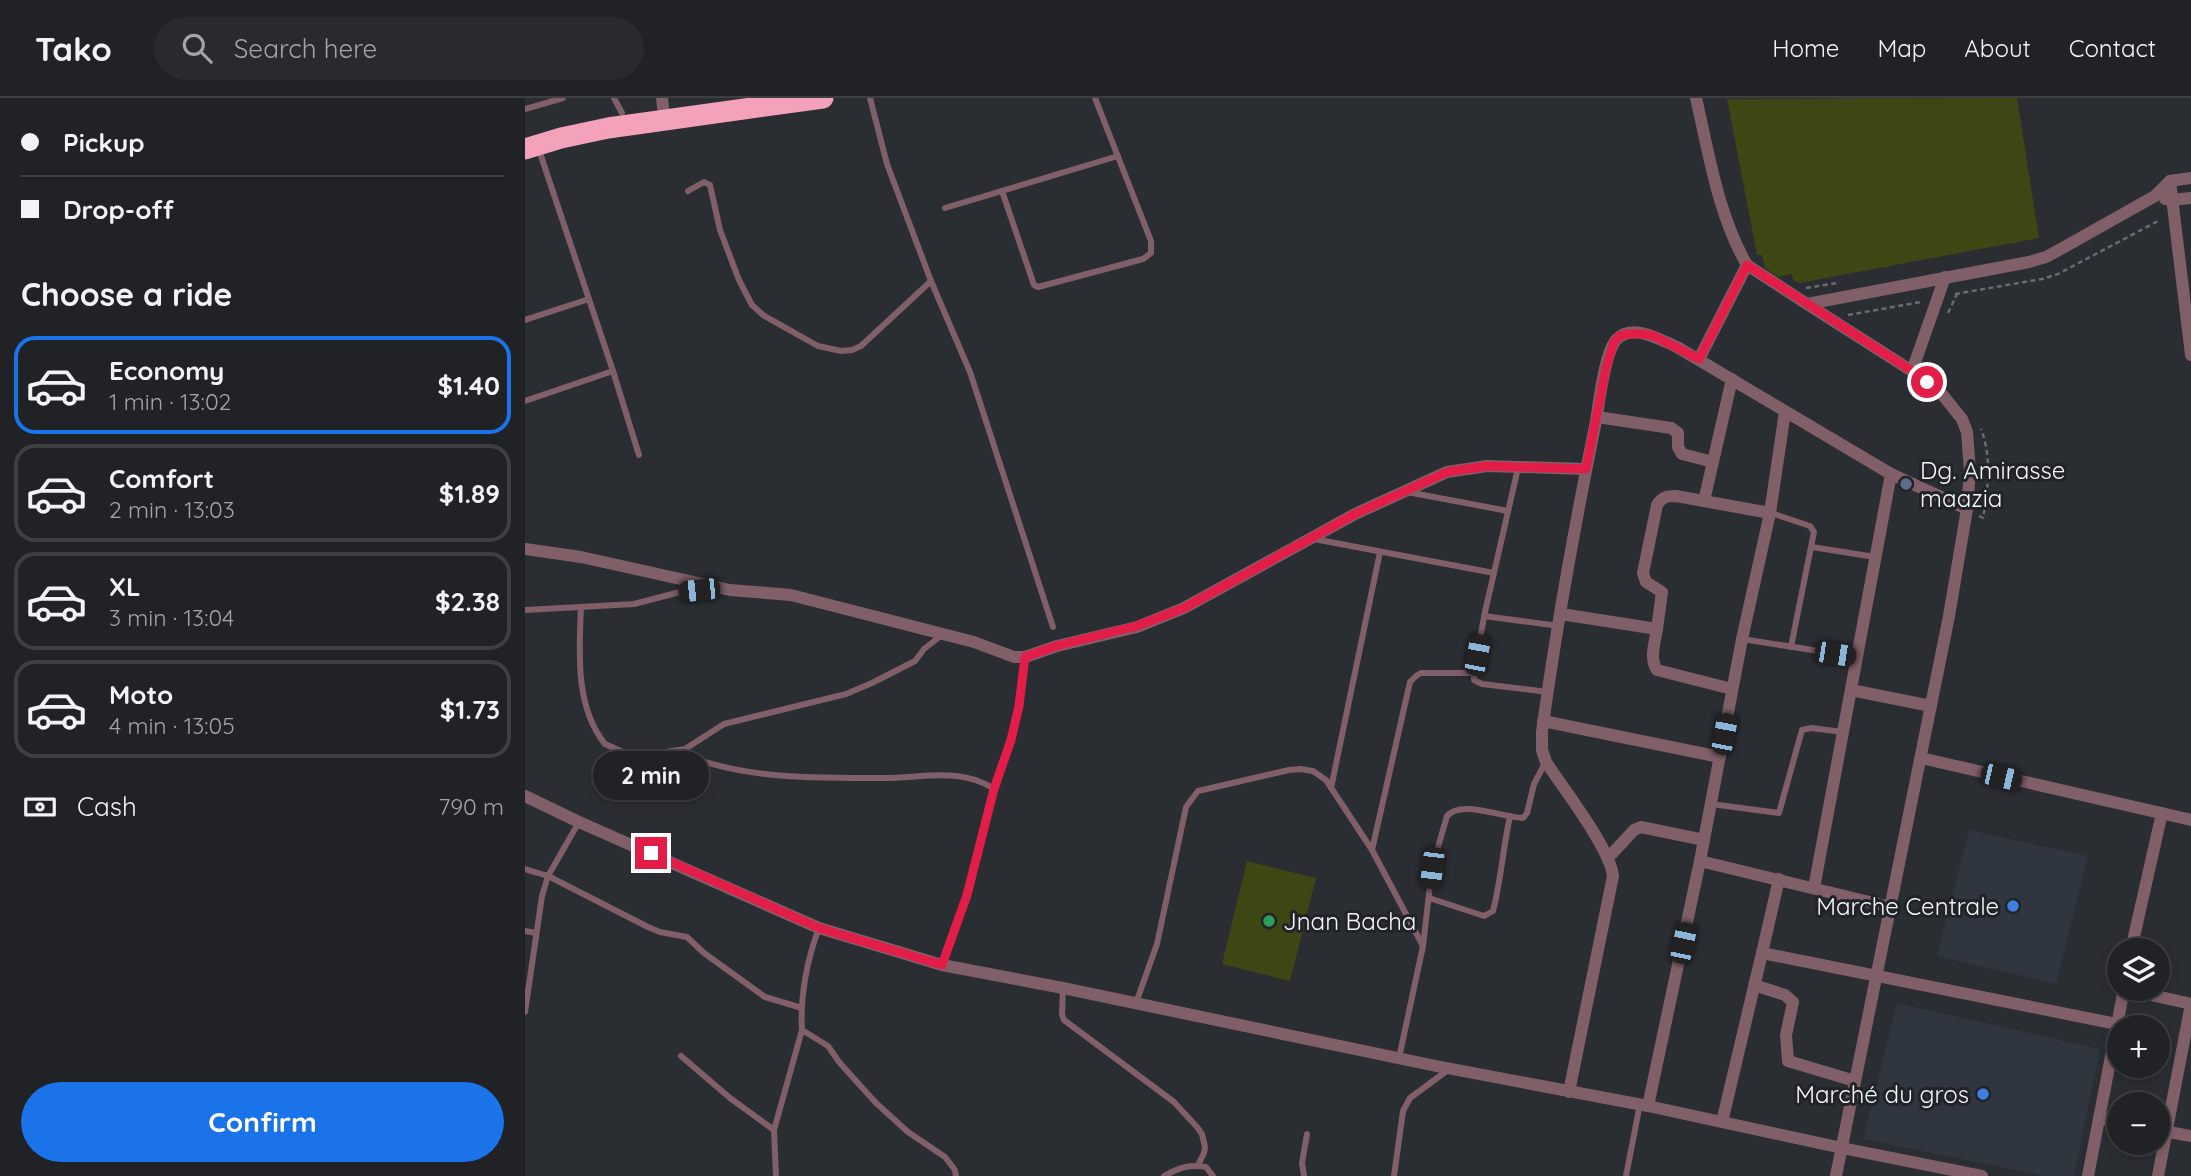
<!DOCTYPE html>
<meta charset="utf-8">
<style>
body{margin:0;font-family:Quicksand,sans-serif;background:#282a2e;color:#f1f3f6;height:100vh;display:flex;flex-direction:column;font-size:26px;white-space:nowrap}
*{box-sizing:border-box;margin:0}
p{font-size:23px;color:#a2a4a7}
.icon{flex:none;width:38px;height:38px;fill:none;stroke:currentColor;stroke-width:2;stroke-linecap:round;stroke-linejoin:round}
.map{position:relative;flex:1;overflow:hidden}
.drawer{display:flex;flex-direction:column;background:#202226;width:525px}
.drawer>*{flex:none}
.hud{display:grid;align-content:center;height:154px;padding:0 21px;background:#202226}
.controls{position:absolute;left:1582px;top:840px;display:grid;gap:14px}
.controls a{display:grid;place-items:center;width:63px;height:63px;border-radius:50%;background:#202226;box-shadow:0 4px 10px #0003,0 0 0 2px #3d3f43;font-size:35px}
.end{position:absolute;width:32px;height:32px;margin:-16px;border:9px solid #e11d48;background:#fff;box-shadow:0 0 0 4px #fff}
.from{border-radius:50%}
.bubble{position:absolute;height:49px;border-radius:24px;background:#202226;box-shadow:0 4px 10px #0003,0 0 0 2px #3d3f43;font-size:23px;font-weight:800;line-height:49px;text-align:center}
.car{position:absolute;width:21px;height:42px;margin:-21px -10px;border-radius:9px;box-shadow:0 0 5px 2px #0007;background:linear-gradient(#222 24%,#8ab4d8 0 40%,#222 0 76%,#8ab4d8 0 86%,#222 0)}
.hud b{display:flex;align-items:center;gap:24px;height:66px;font-size:26px}
.hud b+b{border-top:2px solid #3d3f43}
.hud i{width:18px;height:18px;background:#f1f3f6}
ul{padding:0;list-style:none}
li{display:flex;align-items:center;gap:21px;height:98px;margin:0 14px 10px;padding:0 7px;border:4px solid #3d3f43;border-radius:21px}
li div{flex:1}
li b{display:block;font-size:26px}
li em{font-style:normal;font-weight:800}
li.on{border-color:#1a73e8}
li>.icon{width:63px;height:63px;stroke-width:1.5}
h2{padding:0 21px;font-size:32px;line-height:84px}
.pay{display:flex;align-items:center;gap:18px;height:77px;padding:0 21px;font-size:26px}
.pay p{margin-inline-start:auto}
.button{display:flex;gap:14px;margin-top:auto;padding:14px 21px}
.button a{flex:1;height:80px;border-radius:42px;background:#1a73e8;color:#fff;font-size:28px;font-weight:800;line-height:80px;text-align:center}
header{display:flex;align-items:center;gap:42px;box-sizing:border-box;height:98px;padding:0 35px;background:#202226;border-bottom:2px solid #3d3f43}
header strong{font-size:33px}
nav{display:flex;gap:38px;margin-inline-start:auto;font-size:24px}
.search{width:490px;height:63px;background:#282a2e;display:flex;align-items:center;gap:18px;box-sizing:border-box;padding:0 24px;border-radius:38px;color:#a2a4a7;font-size:26px}
main{display:flex;flex:1;min-height:0}
.map>svg:first-child{display:block}
.built{fill:#2f3640}
.green{fill:#3d4713}
.lines{fill:none;stroke-linecap:round;stroke-linejoin:round}
.path{stroke:#686b6f;stroke-width:2.5;stroke-dasharray:5 3.5;stroke-linecap:butt}
.lane{stroke:#805f68;stroke-width:6}
.street{stroke:#805f68;stroke-width:12}
.highway{stroke:#f3a2ba;stroke-width:21}
.route{stroke:#e11d48;stroke-width:9}
.service-dot{fill:#5c6f8a;stroke:#202328;stroke-width:2.5}
.shop-dot{fill:#3f7fe0;stroke:#202328;stroke-width:2.5}
.leisure-dot{fill:#2e9e5b;stroke:#202328;stroke-width:2.5}
.labels{text-anchor:middle;dominant-baseline:central;stroke-width:6;stroke-linejoin:round;paint-order:stroke}
.poi-label{font-size:24px;fill:#f3f5f8;stroke:#202328;text-anchor:start}
</style>
<header>
<strong>Tako</strong>
<div class="search"><svg class="icon" aria-label="search" viewBox="0 0 24 24"><circle cx="10" cy="10" r="6"/><path d="M15 15l6 6"/></svg>Search here</div>
<nav><a>Home</a><a>Map</a><a>About</a><a>Contact</a></nav>
</header>
<main>
<section class="drawer">
<div class="hud">
<b><i class="from"></i>Pickup</b>
<b><i></i>Drop-off</b>
</div>
<h2>Choose a ride</h2>
<ul>
<li class="on"><svg class="icon" aria-label="car" viewBox="0 0 24 24"><path d="M5 17H2v-5l4-1 3-4h7l3 4 3 1v5h-3M9 17h6M6 11h13"/><circle cx="7" cy="17" r="2"/><circle cx="17" cy="17" r="2"/></svg><div><b>Economy</b><p>1 min · 13:02</p></div><em>$1.40</em></li>
<li><svg class="icon" aria-label="car" viewBox="0 0 24 24"><path d="M5 17H2v-5l4-1 3-4h7l3 4 3 1v5h-3M9 17h6M6 11h13"/><circle cx="7" cy="17" r="2"/><circle cx="17" cy="17" r="2"/></svg><div><b>Comfort</b><p>2 min · 13:03</p></div><em>$1.89</em></li>
<li><svg class="icon" aria-label="car" viewBox="0 0 24 24"><path d="M5 17H2v-5l4-1 3-4h7l3 4 3 1v5h-3M9 17h6M6 11h13"/><circle cx="7" cy="17" r="2"/><circle cx="17" cy="17" r="2"/></svg><div><b>XL</b><p>3 min · 13:04</p></div><em>$2.38</em></li>
<li><svg class="icon" aria-label="car" viewBox="0 0 24 24"><path d="M5 17H2v-5l4-1 3-4h7l3 4 3 1v5h-3M9 17h6M6 11h13"/><circle cx="7" cy="17" r="2"/><circle cx="17" cy="17" r="2"/></svg><div><b>Moto</b><p>4 min · 13:05</p></div><em>$1.73</em></li>
</ul>
<div class="pay"><svg class="icon" aria-label="cash" viewBox="0 0 24 24"><path d="M3 7h18v10H3z"/><circle cx="12" cy="12" r="2"/></svg>Cash<p>790 m</p></div>
<div class="button"><a>Confirm</a></div>
</section>
<div class="map">
<svg width="1666" height="1078" viewBox="0 0 1666 1078">
<rect width="100%" height="100%" fill="#2a2d32"/>
<g class="built">
<polygon points="1444,732 1563,758 1531,886 1412,858"/>
<polygon points="1372,905 1575,951 1549,1078 1519,1078 1338,1041"/>
</g>
<g class="green">
<polygon points="1492,0 1514,140 1275,185 1268,182 1267,176 1253,179 1240,170 1237,157 1232,157 1202,1"/>
<polygon points="722,763 791,780 765,883 697,866"/>
</g>
<g class="lines">
<g class="path">
<polyline points="1281,190 1312,185"/>
<polyline points="1430,196 1517,181 1533,176 1635,122"/>
<polyline points="1423,215 1432,196"/>
<polyline points="1323,217 1396,204"/>
<path d="M1454 418 1458 420C1463 391 1467 359 1456 331"/>
</g>
<g class="lane">
<polyline points="89,0 97,15"/>
<polyline points="345,0 362,66 406,183 445,274 528,529"/>
<polyline points="0,11 38,0"/>
<polyline points="14,52 88,273 114,357"/>
<polyline points="163,93 179,84 185,87 195,132 214,182 227,207 238,217 293,248 316,253 327,252 336,248 406,183"/>
<polyline points="477,93 509,187 513,189 618,161 626,155 626,143 570,0"/>
<polyline points="420,110 593,58"/>
<polyline points="0,222 64,201"/>
<polyline points="0,303 88,273"/>
<polyline points="993,370 960,514 949,572 949,582 957,586 1023,594"/>
<polyline points="882,394 983,413"/>
<polyline points="1246,415 1285,428 1289,434 1266,549"/>
<polyline points="789,441 969,475"/>
<polyline points="1287,449 1350,459"/>
<path d="M56 509C54 554 50 609 80 646L98 654 121 657 160 651 199 626 321 596 347 585 390 563 399 551 417 537"/>
<polyline points="0,512 109,506 155,494 185,493"/>
<polyline points="959,518 1034,528"/>
<polyline points="1217,541 1332,559"/>
<path d="M150 653C216 682 289 680 360 680 396 680 436 669 469 691"/>
<polyline points="806,690 855,454"/>
<polyline points="1186,706 1254,715 1277,632 1286,630 1318,634"/>
<polyline points="847,752 885,584 891,578 896,575 949,575"/>
<polyline points="0,771 23,778 123,829 135,834 162,839 179,855 240,899 277,910"/>
<path d="M904 800 959 818 968 813C976 782 978 750 985 718"/>
<path d="M294 830C282 861 275 899 277 932L303 948 314 964 351 1005 383 1034 420 1059 430 1072 431 1078"/>
<polyline points="0,833 11,835"/>
<polyline points="417,867 442,797 469,691 486,641 494,608 500,559"/>
<polyline points="538,890 537,916 539,922 649,1004 672,1029 677,1036 680,1049 679,1055 673,1067"/>
<polyline points="611,905 632,846 661,709 673,693 764,672 775,671 788,673 801,682 847,752 898,848"/>
<polyline points="0,914 17,798 23,778 54,724"/>
<polyline points="156,958 205,1000 249,1032 277,932"/>
<path d="M874 960 898 848 907 770 922 718C937 701 978 720 998 720L1002 715 1009 686 1020 665"/>
<polyline points="249,1032 251,1078"/>
<path d="M639 1078C653 1070 664 1066 681 1069L688 1078"/>
<polyline points="779,1078 777,1065 782,1036"/>
<polyline points="869,1078 878,1013 885,1000 923,972"/>
<polyline points="1101,1078 1115,1006"/>
</g>
<g class="street">
<polyline points="137,0 138,9"/>
<path d="M1171 0C1184 56 1193 117 1222 167"/>
<polyline points="1645,83 1666,257"/>
<polyline points="1640,101 1646,102 1666,100"/>
<polyline points="1282,206 1387,273 1416,295 1437,321 1442,334 1445,373 1442,411 1424,518 1311,1078"/>
<polyline points="1174,261 1222,167 1282,206 1504,164 1521,159 1534,152 1630,98 1645,83 1666,80"/>
<polyline points="1387,273 1420,179"/>
<polyline points="1072,319 1146,330 1153,335 1153,349 1157,356 1188,364"/>
<polyline points="1179,403 1207,281"/>
<polyline points="0,451 56,459 205,492 266,497 449,544 489,559 500,559 532,548 612,529 659,510 830,416 922,374 962,368 1061,371"/>
<path d="M1036 516 1132 531C1130 544 1124 561 1132 572L1207 591"/>
<path d="M1132 531 1137 494 1121 484 1118 475 1132 407C1137 399 1142 398 1151 398L1245 415"/>
<polyline points="1326,592 1406,608"/>
<polyline points="1018,623 1195,659"/>
<polyline points="1396,660 1666,722"/>
<polyline points="0,698 54,724 294,830 417,867 538,890 911,968 1123,1008 1317,1050 1457,1078"/>
<polyline points="1083,760 1109,732 1116,729 1179,742"/>
<polyline points="1175,763 1365,809"/>
<polyline points="1254,781 1237,855 1592,926"/>
<polyline points="1289,790 1366,376"/>
<polyline points="1606,852 1637,715"/>
<polyline points="1229,887 1260,897 1268,904 1261,937 1263,963 1330,983"/>
<polyline points="1599,891 1666,906"/>
<path d="M1044 994 1088 778C1085 750 1038 690 1021 664L1017 652V634C1031 530 1050 426 1071 323 1074 305 1080 252 1092 241 1108 225 1136 242 1152 249L1366 376 1442 411"/>
<polyline points="1123,1008 1175,763 1217,541 1245,415 1260,314"/>
<polyline points="1574,1020 1594,1025"/>
<polyline points="1197,1024 1237,855"/>
<polyline points="1633,1032 1666,1038"/>
<polyline points="1563,1078 1599,891"/>
<polyline points="1633,1078 1666,906"/>
</g>
<polyline class="highway" points="0,51 36,40 83,30 298,0"/>
</g>
<g class="lines">
<polyline class="route" points="126,755 294,830 417,867 442,797 469,691 486,642 494,608 500,559 531,548 612,528 659,510 830,416 922,374 962,368 1061,371 1081,270 1089,244 1095,238 1102,236 1118,236 1129,238 1174,261 1222,167 1387,273 1402,284"/>
</g>
<circle class="service-dot" cx="1381" cy="386" r="7"/>
<g class="shop-dot">
<circle cx="1488" cy="808" r="7"/>
<circle cx="1458" cy="996" r="7"/>
</g>
<circle class="leisure-dot" cx="744" cy="823" r="7"/>
<g class="labels">
<g class="poi-label">
<text x="1395" y="372">Dg. Amirasse<tspan x="1395" dy="28">maazia</tspan></text>
<text x="1474" y="808" text-anchor="end">Marche Centrale</text>
<text x="758" y="823">Jnan Bacha</text>
<text x="1444" y="996" text-anchor="end">Marché du gros</text>
</g>
</g>
</svg>
<div class="controls">
<a><svg class="icon" aria-label="layers" viewBox="0 0 24 24"><path d="M12 4l9 5-9 5-9-5zM3 14l9 5 9-5"/></svg></a>
<a>+</a>
<a>−</a>
</div>
<i class="end from" style="left:1402px;top:284px"></i>
<i class="end" style="left:126px;top:755px"></i>
<div class="bubble" style="left:68px;top:653px;width:116px">2 min</div>
<i class="car" style="left:174px;top:492px;rotate:264deg"></i>
<i class="car" style="left:1310px;top:556px;rotate:99deg"></i>
<i class="car" style="left:952px;top:557px;rotate:11deg"></i>
<i class="car" style="left:1199px;top:636px;rotate:11deg"></i>
<i class="car" style="left:1476px;top:679px;rotate:103deg"></i>
<i class="car" style="left:907px;top:770px;rotate:187deg"></i>
<i class="car" style="left:1158px;top:845px;rotate:12deg"></i>
</div>
</main>
